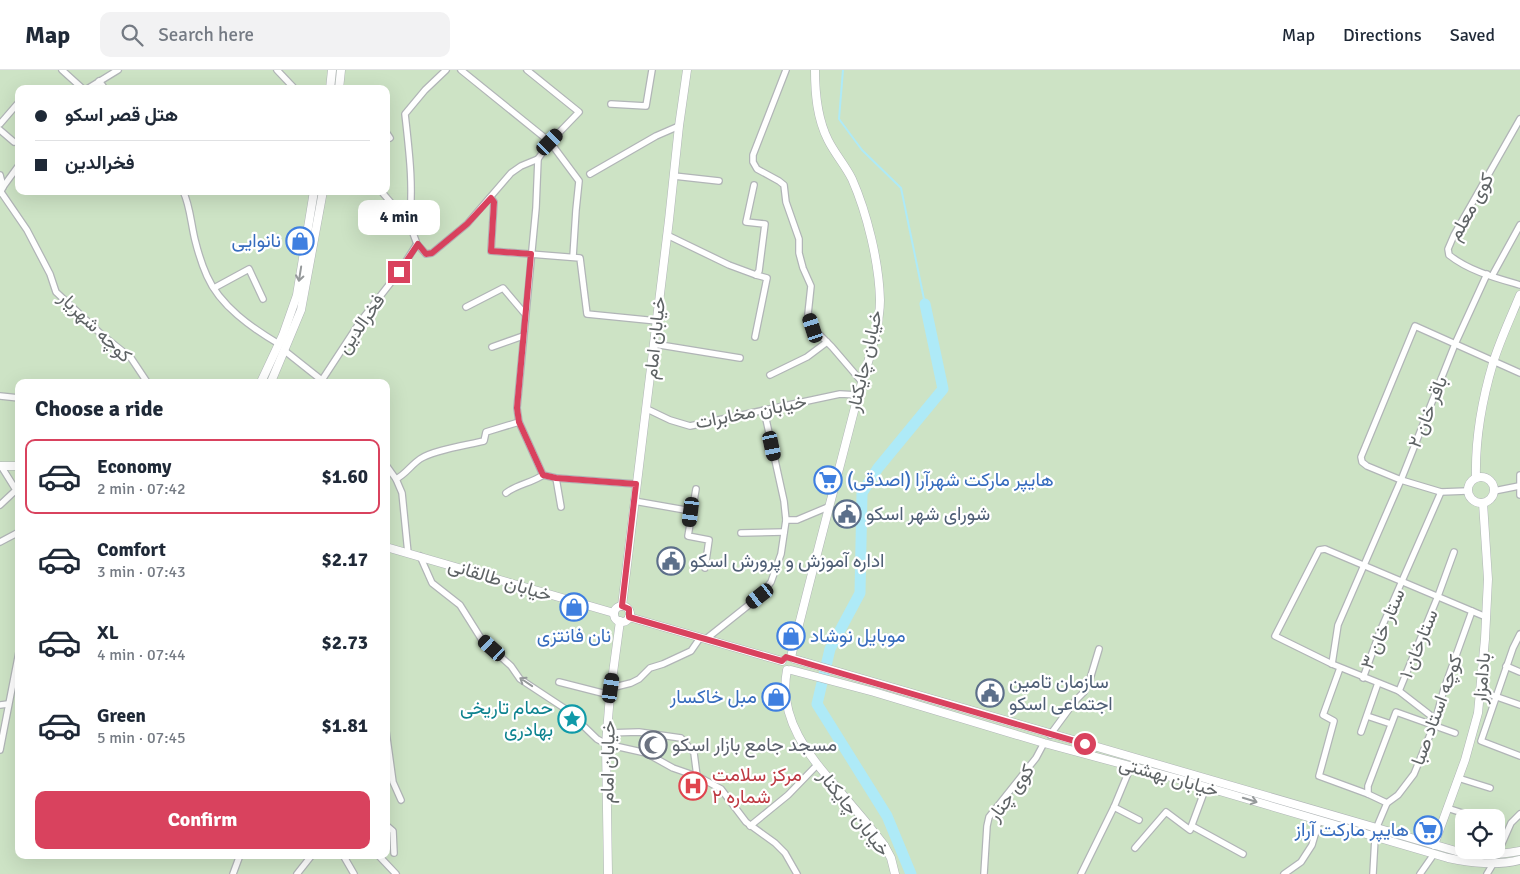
<!DOCTYPE html>
<meta charset="utf-8">
<style>
body{margin:0;font-family:Signika,Vazirmatn,sans-serif;background:#f2f2f3;color:#1f2937;height:100vh;display:flex;flex-direction:column;font-size:19px;white-space:nowrap}
*{box-sizing:border-box;margin:0}
p{font-size:16px;color:#747a83}
.icon{flex:none;width:28px;height:28px;fill:none;stroke:currentColor;stroke-width:2;stroke-linecap:round;stroke-linejoin:round}
.map{position:relative;flex:1;overflow:hidden}
.panel{position:absolute;left:15px;top:309px;width:375px;height:480px;display:flex;flex-direction:column;background:#fff;border-radius:10px;box-shadow:0 5px 20px #0002}
.panel>*{flex:none}
.top-card{position:absolute;left:15px;top:15px;width:375px;height:110px;border-radius:10px;box-shadow:0 5px 20px #0002;display:grid;align-content:center;height:110px;padding:0 20px;background:#fff}
.tools{position:absolute;left:1455px;top:739px;display:grid;gap:10px}
.tools a{display:grid;place-items:center;width:50px;height:50px;border-radius:10px;background:#fff;box-shadow:0 5px 20px #0002;font-size:25px}
.end{position:absolute;width:22px;height:22px;margin:-11px;border:6px solid #d9425e;background:#fff;box-shadow:0 0 0 2px #fff}
.from{border-radius:50%}
.bubble{position:absolute;height:35px;border-radius:10px;background:#fff;box-shadow:0 5px 20px #0002;font-size:16px;font-weight:700;line-height:35px;text-align:center}
.car{position:absolute;width:15px;height:30px;margin:-15px -8px;border-radius:6px;box-shadow:0 0 4px 1px #0007;background:linear-gradient(#222 24%,#8ab4d8 0 40%,#222 0 76%,#8ab4d8 0 86%,#222 0)}
.top-card b{display:flex;align-items:center;gap:18px;height:48px;font-size:19px}
.top-card b+b{border-top:1px solid #e0e1e3}
.top-card i{width:12px;height:12px;background:#1f2937}
ul{padding:0;list-style:none}
li{display:flex;align-items:center;gap:15px;height:75px;margin:0 10px 8px;padding:0 10px;border:2px solid transparent;border-radius:10px}
li div{flex:1}
li b{display:block;font-size:19px}
li em{font-style:normal;font-weight:700}
li.current{border-color:#d9425e}
li>.icon{width:45px;height:45px;stroke-width:1.5}
h2{padding:0 20px;font-size:22px;line-height:60px}
.primary-button{display:flex;gap:10px;margin-top:auto;padding:10px 20px}
.primary-button a{flex:1;height:58px;border-radius:10px;background:#d9425e;color:#fff;font-size:20px;font-weight:700;line-height:58px;text-align:center}
header{display:flex;align-items:center;gap:30px;box-sizing:border-box;height:70px;padding:0 25px;background:#fff;border-bottom:1px solid #e0e1e3}
header strong{font-size:24px}
nav{display:flex;gap:28px;margin-inline-start:auto;font-size:18px}
.search{width:350px;height:45px;background:#f2f2f3;display:flex;align-items:center;gap:12px;box-sizing:border-box;padding:0 18px;border-radius:10px;color:#747a83;font-size:19px}
.map>svg:first-child{display:block}
.green{fill:#cde3c5;fill-rule:evenodd}
.lines{fill:none;stroke-linecap:round;stroke-linejoin:round}
.stream{stroke:#aeeaf7;stroke-width:2}
.river{stroke:#aeeaf7;stroke-width:11}
.street-casing{stroke:#b1b5b7;stroke-width:8}
.secondary-casing{stroke:#b0b5b7;stroke-width:9}
.street{stroke:#fff;stroke-width:5.5}
.secondary{stroke:#fff;stroke-width:8}
.oneway{stroke:#969a9b}
.route{stroke:#d9425e;stroke-width:6}
.labels{text-anchor:middle;dominant-baseline:central;stroke-width:4.5;stroke-linejoin:round;paint-order:stroke}
.street-label{font-size:19px;fill:#5e6365;stroke:#fff}
.shop-label{font-size:19px;fill:#366cbe;stroke:#fff;text-anchor:end}
.service-label{font-size:19px;fill:#4e5e75;stroke:#fff;text-anchor:start}
.culture-label{font-size:19px;fill:#0d838f;stroke:#fff;text-anchor:end}
.worship-label{font-size:19px;fill:#5b616d;stroke:#fff;text-anchor:start}
.health-label{font-size:19px;fill:#be3a42;stroke:#fff;text-anchor:start}
</style>
<header>
<strong>Map</strong>
<div class="search"><svg class="icon" aria-label="search" viewBox="0 0 24 24"><circle cx="10" cy="10" r="6"/><path d="M15 15l6 6"/></svg>Search here</div>
<nav><a>Map</a><a>Directions</a><a>Saved</a></nav>
</header>
<div class="map">
<svg width="1520" height="804" viewBox="0 0 1520 804">
<rect width="100%" height="100%" fill="#eeeae6"/>
<path class="green" d="M0 0H1520V804H0ZM19 19H386V121H19ZM19 312H386V785H19ZM1464 748H1496V780H1464Z"/>
<g class="lines">
<polyline class="stream" points="843,0 839,49 862,80 901,118 925,234"/>
<polyline class="river" points="911,804 887,746 817,634 830,579 860,523 862,423 878,398 943,319 925,234"/>
<g class="street-casing">
<g id="street">
<polyline points="62,0 83,19"/>
<polyline points="277,0 295,19"/>
<polyline points="461,0 550,72 579,111 576,140 573,187"/>
<polyline points="786,0 753,85 753,92 757,99 779,111 784,115 786,132 799,169 799,183 803,198 811,216 808,244 813,258 832,277 862,312"/>
<polyline points="99,11 105,19"/>
<polyline points="87,19 118,0"/>
<polyline points="611,34 646,36 652,0"/>
<path d="M1520 49 1454 165 1448 179 1449 185C1469 201 1496 208 1520 215"/>
<polyline points="0,54 19,32"/>
<polyline points="0,60 14,72"/>
<polyline points="386,62 390,68"/>
<polyline points="538,89 536,138 517,338 519,352 543,405 556,408 636,414"/>
<polyline points="590,104 656,66 679,56"/>
<polyline points="0,105 3,117"/>
<polyline points="674,106 719,111"/>
<path d="M183 121C190 135 191 154 195 170 198 182 202 195 207 206 220 236 252 258 279 274"/>
<polyline points="381,121 410,155 417,174 426,184 432,183 467,154 511,103 521,96 538,89 550,72 579,42 527,0"/>
<polyline points="1,122 27,160 50,204 56,222 101,264 131,288 147,312"/>
<polyline points="0,123 3,117 19,95"/>
<polyline points="491,128 494,132 491,181 580,188 587,244 657,251"/>
<path d="M409 154C414 118 409 80 405 44L425 20 446 0"/>
<polyline points="667,165 729,195 756,205 759,201 765,154 746,152 754,115"/>
<polyline points="1492,206 1520,155"/>
<polyline points="214,218 249,199 263,229"/>
<polyline points="466,237 503,218 525,244"/>
<polyline points="755,267 767,208 756,205"/>
<polyline points="654,274 740,288"/>
<polyline points="492,277 523,266"/>
<polyline points="285,281 324,312"/>
<polyline points="770,305 807,287 827,272"/>
<polyline points="322,310 360,252 399,202 417,174"/>
<polyline points="0,326 19,328"/>
<polyline points="647,339 670,350 690,356 840,324 858,325"/>
<polyline points="386,395 396,409 402,423 408,483"/>
<polyline points="1520,405 1520,425"/>
<polyline points="556,408 561,437"/>
<path d="M396 409C406 404 411 395 420 389 433 380 468 375 484 371L486 362 519 352"/>
<polyline points="696,419 688,466 709,470 705,498"/>
<polyline points="1467,421 1441,422 1401,410 1367,396 1362,392 1361,387 1415,256 1520,303"/>
<polyline points="1494,421 1519,416"/>
<path d="M506 423C517 414 532 413 543 405"/>
<polyline points="634,431 691,441"/>
<polyline points="0,435 16,420 1,396"/>
<polyline points="786,450 797,450 828,437"/>
<polyline points="741,463 784,462"/>
<polyline points="0,472 19,462"/>
<polyline points="420,486 432,513 460,535 482,570 511,596 520,609 567,640 597,669 606,674 646,683 673,698 699,707 721,719 746,752 775,773 785,783 797,804"/>
<polyline points="1520,564 1513,578 1481,671 1520,686"/>
<polyline points="706,569 760,526 771,512 781,484 786,450 784,431 764,340"/>
<polyline points="1332,594 1338,555 1401,410 1455,274 1487,204"/>
<polyline points="1506,596 1520,602"/>
<polyline points="1340,598 1323,645 1334,651 1319,706 1368,724"/>
<polyline points="1363,608 1381,559 1441,422"/>
<polyline points="559,612 610,625"/>
<polyline points="611,618 631,613 639,609 650,598 663,594 691,581 700,568"/>
<polyline points="1399,621 1438,526 1454,482"/>
<polyline points="1480,621 1520,635"/>
<polyline points="0,635 8,634"/>
<polyline points="1367,646 1391,654"/>
<polyline points="1435,651 1430,645 1399,621 1332,594 1275,566 1319,480 1325,479 1486,547"/>
<polyline points="386,661 393,712 401,730"/>
<polyline points="1361,662 1378,613"/>
<polyline points="607,663 639,662 681,668 694,683 697,706"/>
<polyline points="1050,665 1075,631 1084,622 1090,609 1099,579"/>
<polyline points="0,680 19,582"/>
<polyline points="1458,708 1490,718"/>
<polyline points="1387,733 1368,724 1368,716 1396,642 1455,663"/>
<polyline points="1114,737 1139,750"/>
<polyline points="1447,738 1478,748"/>
<polyline points="386,755 393,761 394,783"/>
<polyline points="750,756 788,725 817,695"/>
<polyline points="1192,756 1243,784"/>
<polyline points="1376,759 1387,733 1398,725 1414,704 1434,655 1444,619 1472,541"/>
<polyline points="1135,778 1166,742 1190,760 1206,717"/>
<polyline points="343,785 354,804"/>
<polyline points="378,785 396,804"/>
<polyline points="1497,785 1511,753 1520,744"/>
<polyline points="233,804 240,785"/>
<polyline points="297,804 312,785"/>
<polyline points="984,804 987,756 989,747 1036,688 1044,673"/>
<polyline points="1081,804 1114,737 1131,696"/>
<polyline points="1284,804 1301,792 1312,775 1319,751"/>
<polyline points="1373,804 1375,768"/>
<polyline points="1420,804 1434,784"/>
<polyline points="1487,804 1493,794"/>
</g>
</g>
<g class="secondary-casing">
<g id="secondary">
<polyline points="330,19 332,0"/>
<polyline points="339,19 341,0"/>
<polyline points="261,312 283,265 297,225 314,121"/>
<polyline points="271,312 301,240 323,121"/>
<polyline points="0,396 19,396"/>
<circle cx="1481" cy="420" r="13"/>
<path d="M1476 408C1475 369 1482 330 1493 293 1500 270 1511 247 1520 225"/>
<polyline points="386,477 614,543"/>
<polyline points="622,536 669,150 679,56 687,0"/>
<circle cx="622" cy="544" r="8"/>
<polyline points="629,547 782,591"/>
<path d="M791 587C811 505 833 423 854 341 862 308 880 263 880 230 879 192 867 143 852 109 845 95 835 84 828 70 817 48 815 24 815 0"/>
<path d="M794 589 1456 781C1480 786 1496 785 1520 781"/>
<path d="M787 600C777 651 812 689 843 725 857 741 871 758 884 775L891 788 895 804"/>
<path d="M791 600 874 622 1044 673 1182 710 1448 788C1472 793 1496 796 1520 790"/>
<polyline points="1434,775 1465,690 1478,643 1485,569 1488,509 1483,433"/>
<polyline points="608,804 606,674 610,625 620,551"/>
</g>
</g>
<use href="#street" class="street"/>
<use href="#secondary" class="secondary"/>
</g>
<defs><path id="oneway-shaft" d="M-6 0H5M1.5-3L5.5 0L1.5 3" fill="none" stroke-width="1.6" stroke-linecap="round" stroke-linejoin="round" transform="scale(1.25)"/></defs>
<g class="oneway">
<use href="#oneway-shaft" transform="translate(300 204) rotate(99)"/>
<use href="#oneway-shaft" transform="translate(526 612) rotate(-146)"/>
<use href="#oneway-shaft" transform="translate(1250 730) rotate(17)"/>
</g>
<g class="lines">
<polyline class="route" points="399,202 418,174 426,184 432,183 467,154 491,128 494,132 491,181 531,184 517,338 519,352 543,405 556,408 636,414 622,536 629,539 629,547 782,591 786,587 809,594 1085,674"/>
</g>
<defs>
<g id="shop-ring" transform="scale(1.4375)"><circle r="9.5" fill="#fff" stroke="#3f7fe0" stroke-width="1.5"/><path d="M-5-2.5h2.3a2.7 3.5 0 0 1 5.4 0H5L5.5 6h-11ZM-1.5-2.5h3a1.5 2.3 0 0 0-3 0Z" fill="#3f7fe0"/></g>
<g id="supermarket-ring" transform="scale(1.4375)"><circle r="9.5" fill="#fff" stroke="#3f7fe0" stroke-width="1.5"/><path d="M-6-5.5h2.5l.6 2H6L4.5 2H-2.5L-4.4-4H-6ZM-1.5 3.2a1.3 1.3 0 1 0 .1 0ZM3 3.2a1.3 1.3 0 1 0 .1 0Z" fill="#3f7fe0"/></g>
<g id="civic-ring" transform="scale(1.4375)"><circle r="9.5" fill="#fff" stroke="#5c6f8a" stroke-width="1.5"/><path d="M-.6-6.5H3V-4.5H.6V-3L4-1V1h2V6H-6V1h2V-1L-.6-3ZM-1.2 2.5V6h2.4V2.5Z" fill="#5c6f8a"/></g>
<g id="sight-ring" transform="scale(1.4375)"><circle r="9.5" fill="#fff" stroke="#0f9aa8" stroke-width="1.5"/><path d="M0-6L1.8-2.2L6-1.7L2.9 1.2L3.7 5.4L0 3.3L-3.7 5.4L-2.9 1.2L-6-1.7L-1.8-2.2Z" fill="#0f9aa8"/></g>
<g id="mosque-ring" transform="scale(1.4375)"><circle r="9.5" fill="#fff" stroke="#6b7280" stroke-width="1.5"/><path d="M3.5-4.9A6 6 0 1 0 3.5 4.9A5 5 0 1 1 3.5-4.9Z" fill="#6b7280"/></g>
<g id="hospital-ring" transform="scale(1.4375)"><circle r="9.5" fill="#fff" stroke="#e0444e" stroke-width="1.5"/><path d="M-5-5h3v3.5h4V-5h3V5h-3V1.5h-4V5h-3Z" fill="#e0444e"/></g>
</defs>
<g fill-rule="evenodd">
<use href="#shop-ring" x="300" y="171"/>
<use href="#supermarket-ring" x="828" y="410"/>
<use href="#civic-ring" x="847" y="444"/>
<use href="#civic-ring" x="671" y="491"/>
<use href="#shop-ring" x="574" y="537"/>
<use href="#shop-ring" x="791" y="566"/>
<use href="#civic-ring" x="990" y="623"/>
<use href="#shop-ring" x="776" y="627"/>
<use href="#sight-ring" x="572" y="649"/>
<use href="#mosque-ring" x="653" y="675"/>
<use href="#hospital-ring" x="693" y="716"/>
<use href="#supermarket-ring" x="1428" y="760"/>
</g>
<g class="labels">
<g class="street-label">
<text transform="translate(1471 137) rotate(-61)">کوی معلم</text>
<text transform="translate(361 254) rotate(-55)">فخرالدین</text>
<text transform="translate(95 257) rotate(44)">کوچه شهریار</text>
<text transform="translate(655 268) rotate(-84)">خیابان امام</text>
<text transform="translate(865 291) rotate(-77)">خیابان چایکنار</text>
<text transform="translate(751 342) rotate(-11)">خیابان مخابرات</text>
<text transform="translate(1428 342) rotate(-68)">باقر خان ۲</text>
<text transform="translate(500 510) rotate(17)">خیابان طالقانی</text>
<text transform="translate(1383 559) rotate(-67)">ستار خان ۳</text>
<text transform="translate(1419 574) rotate(-68)">ستارخان ۱</text>
<text transform="translate(1482 608) rotate(-85)">بادامزار</text>
<text transform="translate(1437 640) rotate(-70)">کوچه استاد صبا</text>
<text transform="translate(608 692) rotate(-89)">خیابان امام</text>
<text transform="translate(1169 707) rotate(16)">خیابان بهشتی</text>
<text transform="translate(1011 723) rotate(-54)">کوی چنار</text>
<text transform="translate(854 743) rotate(52)">خیابان چایکنار</text>
</g>
<g class="shop-label">
<text x="281" y="171">نانوایی</text>
<text x="847" y="410" text-anchor="start">هایپر مارکت شهرآرا (اصدقی)</text>
<text x="574" y="566" text-anchor="middle">نان فانتزی</text>
<text x="810" y="566" text-anchor="start">موبایل نوشاد</text>
<text x="757" y="627">مبل خاکسار</text>
<text x="1409" y="760">هایپر مارکت آراز</text>
</g>
<g class="service-label">
<text x="866" y="444">شورای شهر اسکو</text>
<text x="690" y="491">اداره آموزش و پرورش اسکو</text>
<text x="1009" y="612">سازمان تامین<tspan x="1009" dy="22">اجتماعی اسکو</tspan></text>
</g>
<g class="culture-label">
<text x="553" y="638">حمام تاریخی<tspan x="553" dy="22">بهادری</tspan></text>
</g>
<g class="worship-label">
<text x="672" y="675">مسجد جامع بازار اسکو</text>
</g>
<g class="health-label">
<text x="712" y="705">مرکز سلامت<tspan x="712" dy="22">شماره ۲</tspan></text>
</g>
</g>
</svg>
<div class="tools">
<a><svg class="icon" aria-label="locate" viewBox="0 0 24 24"><circle cx="12" cy="12" r="6"/><path d="M12 2v4M12 18v4M2 12h4M18 12h4"/></svg></a>
</div>
<i class="end from" style="left:1085px;top:674px"></i>
<i class="end" style="left:399px;top:202px"></i>
<div class="bubble" style="left:358px;top:130px;width:82px">4 min</div>
<i class="car" style="left:550px;top:72px;rotate:44deg"></i>
<i class="car" style="left:813px;top:258px;rotate:342deg"></i>
<i class="car" style="left:772px;top:376px;rotate:168deg"></i>
<i class="car" style="left:691px;top:442px;rotate:187deg"></i>
<i class="car" style="left:760px;top:526px;rotate:232deg"></i>
<i class="car" style="left:492px;top:578px;rotate:312deg"></i>
<i class="car" style="left:611px;top:618px;rotate:8deg"></i>
<div class="top-card">
<b><i class="from"></i>هتل قصر اسکو</b>
<b><i></i>فخرالدین</b>
</div>
<section class="panel">
<h2>Choose a ride</h2>
<ul>
<li class="current"><svg class="icon" aria-label="car" viewBox="0 0 24 24"><path d="M5 17H2v-5l4-1 3-4h7l3 4 3 1v5h-3M9 17h6M6 11h13"/><circle cx="7" cy="17" r="2"/><circle cx="17" cy="17" r="2"/></svg><div><b>Economy</b><p>2 min · 07:42</p></div><em>$1.60</em></li>
<li><svg class="icon" aria-label="car" viewBox="0 0 24 24"><path d="M5 17H2v-5l4-1 3-4h7l3 4 3 1v5h-3M9 17h6M6 11h13"/><circle cx="7" cy="17" r="2"/><circle cx="17" cy="17" r="2"/></svg><div><b>Comfort</b><p>3 min · 07:43</p></div><em>$2.17</em></li>
<li><svg class="icon" aria-label="car" viewBox="0 0 24 24"><path d="M5 17H2v-5l4-1 3-4h7l3 4 3 1v5h-3M9 17h6M6 11h13"/><circle cx="7" cy="17" r="2"/><circle cx="17" cy="17" r="2"/></svg><div><b>XL</b><p>4 min · 07:44</p></div><em>$2.73</em></li>
<li><svg class="icon" aria-label="car" viewBox="0 0 24 24"><path d="M5 17H2v-5l4-1 3-4h7l3 4 3 1v5h-3M9 17h6M6 11h13"/><circle cx="7" cy="17" r="2"/><circle cx="17" cy="17" r="2"/></svg><div><b>Green</b><p>5 min · 07:45</p></div><em>$1.81</em></li>
</ul>
<div class="primary-button"><a>Confirm</a></div>
</section>
</div>
